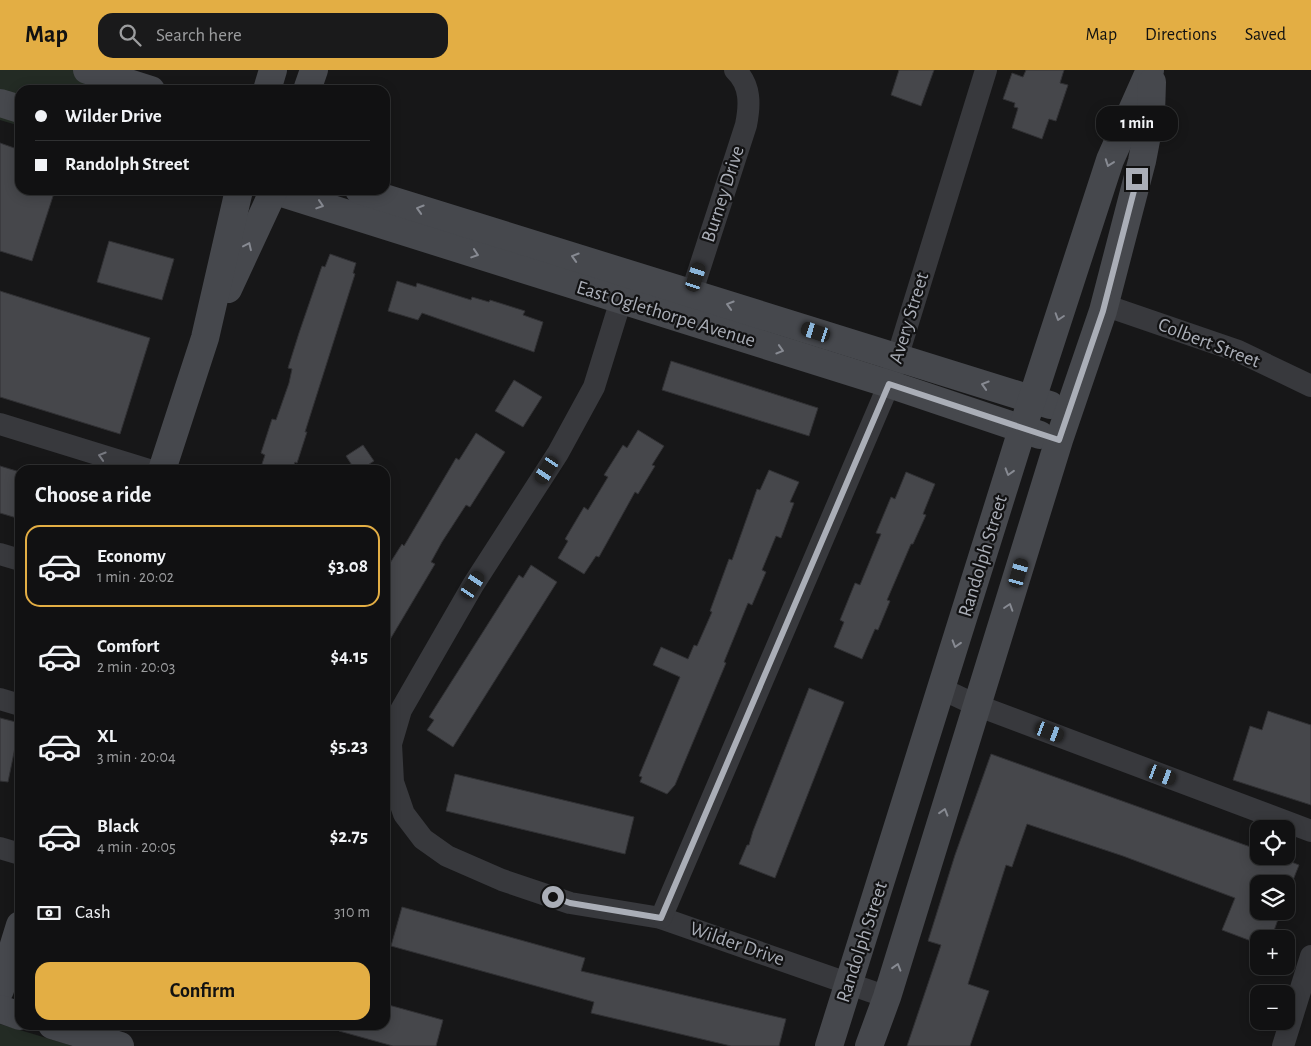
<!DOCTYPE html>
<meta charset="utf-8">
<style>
body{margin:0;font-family:"Alegreya Sans",sans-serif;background:#1a1a1b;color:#f1f3f6;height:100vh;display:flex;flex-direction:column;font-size:19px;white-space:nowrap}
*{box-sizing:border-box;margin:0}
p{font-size:16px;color:#9c9d9f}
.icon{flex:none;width:28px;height:28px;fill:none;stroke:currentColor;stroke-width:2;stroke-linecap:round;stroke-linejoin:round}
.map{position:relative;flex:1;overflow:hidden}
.sheet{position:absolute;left:15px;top:395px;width:375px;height:565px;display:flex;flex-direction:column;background:#111112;border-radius:15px;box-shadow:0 2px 12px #0003,0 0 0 1px #303132}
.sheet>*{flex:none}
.banner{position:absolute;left:15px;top:15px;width:375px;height:110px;border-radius:15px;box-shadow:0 2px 12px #0003,0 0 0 1px #303132;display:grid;align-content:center;height:110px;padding:0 20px;background:#111112}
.buttons{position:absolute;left:1250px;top:750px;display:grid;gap:10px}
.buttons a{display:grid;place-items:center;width:45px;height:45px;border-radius:10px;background:#111112;box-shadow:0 2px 12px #0003,0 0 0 1px #303132;font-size:25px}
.end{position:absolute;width:22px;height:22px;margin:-11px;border:6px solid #aaaeb7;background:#111;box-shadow:0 0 0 2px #111}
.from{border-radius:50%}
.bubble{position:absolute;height:35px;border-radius:15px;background:#111112;box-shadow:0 2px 12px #0003,0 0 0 1px #303132;font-size:16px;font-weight:700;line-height:35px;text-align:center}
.car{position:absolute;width:15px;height:30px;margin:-15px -8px;border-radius:6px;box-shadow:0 0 4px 1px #0007;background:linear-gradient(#222 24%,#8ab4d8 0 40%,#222 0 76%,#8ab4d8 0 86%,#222 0)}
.banner b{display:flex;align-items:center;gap:18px;height:48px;font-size:19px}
.banner b+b{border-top:1px solid #303132}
.banner i{width:12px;height:12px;background:#f1f3f6}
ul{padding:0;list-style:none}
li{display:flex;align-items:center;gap:15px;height:82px;margin:0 10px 8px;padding:0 10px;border:2px solid transparent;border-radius:15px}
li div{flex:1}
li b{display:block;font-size:19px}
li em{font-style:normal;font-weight:700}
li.selected{border-color:#e3ae44}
li>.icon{width:45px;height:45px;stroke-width:1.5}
h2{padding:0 20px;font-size:22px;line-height:60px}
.pay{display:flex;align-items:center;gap:12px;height:55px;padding:0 20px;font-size:19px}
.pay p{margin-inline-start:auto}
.primary-button{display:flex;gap:10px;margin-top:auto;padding:10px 20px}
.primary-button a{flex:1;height:58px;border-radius:15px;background:#e3ae44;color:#111;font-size:20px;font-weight:700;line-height:58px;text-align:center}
header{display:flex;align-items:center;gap:30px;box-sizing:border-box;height:70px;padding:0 25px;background:#e3ae44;color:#111}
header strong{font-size:24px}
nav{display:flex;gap:28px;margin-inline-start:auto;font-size:18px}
.search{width:350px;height:45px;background:#1a1a1b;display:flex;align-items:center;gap:12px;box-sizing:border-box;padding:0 18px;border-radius:15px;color:#9c9d9f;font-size:19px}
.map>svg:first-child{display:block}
.green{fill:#232b24}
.building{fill:#46474b;stroke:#313134}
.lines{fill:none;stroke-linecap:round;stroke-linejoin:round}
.street{stroke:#38393d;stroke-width:22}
.secondary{stroke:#46484d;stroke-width:28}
.oneway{stroke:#878a92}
.oneway2{stroke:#777980}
.route{stroke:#aaaeb7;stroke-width:6}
.labels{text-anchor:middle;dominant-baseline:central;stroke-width:4.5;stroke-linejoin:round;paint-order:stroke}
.street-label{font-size:20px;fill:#aaaeb7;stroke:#121213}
</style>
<header>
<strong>Map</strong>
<div class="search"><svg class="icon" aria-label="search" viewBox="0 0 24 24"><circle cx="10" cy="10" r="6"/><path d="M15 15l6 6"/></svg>Search here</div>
<nav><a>Map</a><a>Directions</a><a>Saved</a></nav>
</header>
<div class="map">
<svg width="1311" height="976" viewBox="0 0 1311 976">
<rect width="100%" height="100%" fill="#171718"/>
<g class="green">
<polygon points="0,0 115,0 181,20 20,20 20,56 0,50"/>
<polygon points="0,954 73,976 0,976"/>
</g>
<g class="building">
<polygon points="899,0 934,0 921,36 891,25"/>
<polygon points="1026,0 1064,0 1060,13 1068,15 1056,51 1049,49 1042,69 1012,58 1018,38 1014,37 1015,33 1003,29 1012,3 1023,7"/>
<polygon points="0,73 20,80 20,120 55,120 32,191 0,181"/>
<polygon points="109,171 174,189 162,230 97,212"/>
<polygon points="330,184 356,193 353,203 355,204 305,362 307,362 297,393 295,392 292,400 260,400 265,385 261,383 272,349 276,350 289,313 292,299 288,298 299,263 322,196 325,197"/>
<polygon points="397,211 416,217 417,213 471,230 472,227 489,232 490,230 525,241 523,245 543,252 534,282 422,243 418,250 388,241"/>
<polygon points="0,221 150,268 120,364 0,327"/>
<polygon points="671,291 818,338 809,366 662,320"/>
<polygon points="514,310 542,327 523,357 495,341"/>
<polygon points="638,360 664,376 652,395 655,396 638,424 635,422 599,487 596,486 584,504 558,488 568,471 565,469 584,437 588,440 608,407 604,405 623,375 627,378"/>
<polygon points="476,363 505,382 470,437 466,435 442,472 431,492 435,494 385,578 385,501 402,474 404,476 456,388 459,390"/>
<polygon points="363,375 374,391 360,400 355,400 346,386"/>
<polygon points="0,396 20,402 20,449 0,443"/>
<polygon points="769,400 799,412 790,432 794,433 781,468 776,466 762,500 766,502 752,535 748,533 724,592 726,593 675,715 667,724 640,712 642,707 639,706 680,607 653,595 661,577 688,589 694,575 697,576 712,542 710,541 729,489 732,490 757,419 760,420"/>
<polygon points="906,402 935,414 923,444 926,445 913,474 911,474 887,530 890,531 878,560 875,559 862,589 834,577 844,552 840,550 855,513 860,515 881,464 876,463 891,427 895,429"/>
<polygon points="531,495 557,512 453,677 427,660 434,650 429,647 519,505 523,508"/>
<polygon points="809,618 844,632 775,808 739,794 747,775 749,775 753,761"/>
<polygon points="1268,641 1311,655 1311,735 1233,710 1250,656 1262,660"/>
<polygon points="0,648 20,653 8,712 0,711"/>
<polygon points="991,684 1259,780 1259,786 1276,786 1299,795 1286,828 1286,814 1259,814 1259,841 1281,841 1271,869 1259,869 1259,874 1222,860 1235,828 1123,786 1027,754 1012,797 1006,795 968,914 989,921 970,976 907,976 941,875 928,871 955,785"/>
<polygon points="455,704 634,747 625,784 446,741"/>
<polygon points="402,837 585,888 581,901 786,949 779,976 731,976 591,943 594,932 391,876"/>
<polygon points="385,934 443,950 436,976 393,976 339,961 340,955 385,955"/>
</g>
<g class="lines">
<g class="street">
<polyline points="621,230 594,317 558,383 473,515 401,640 391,674 393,712 404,744 423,769 447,786 502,810 570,833 661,848 887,927"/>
<polyline points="1104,235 1238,281 1311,316"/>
<path d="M686 240 746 55C750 35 751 15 735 0"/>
<polyline points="0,354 149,400"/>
<polyline points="0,484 20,490"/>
<polyline points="942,619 976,635 1311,761"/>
<polyline points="0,629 20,635"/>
<polyline points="0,778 20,784"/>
<polyline points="661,848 889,314 986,0"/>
<polyline points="1283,976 1311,886"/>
</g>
<g class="secondary">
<polyline points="87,0 151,20"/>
<polyline points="267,20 273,0"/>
<polyline points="307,20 314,0"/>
<polyline points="0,33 20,39"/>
<polyline points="272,120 889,314 1040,365"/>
<polyline points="359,120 1050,335"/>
<polyline points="228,219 274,120"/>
<polyline points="162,400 205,268 239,120"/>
<polyline points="0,920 20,855"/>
<polyline points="0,939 20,946"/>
<polyline points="52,955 120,976"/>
<polyline points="829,976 1022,360 1110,90 1150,0"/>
<polyline points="869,976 887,927 1059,370 1103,241 1142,91 1151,44 1152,12"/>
</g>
</g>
<defs><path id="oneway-chevron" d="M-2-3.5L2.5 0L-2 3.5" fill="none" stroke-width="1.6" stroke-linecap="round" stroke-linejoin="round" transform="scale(1.25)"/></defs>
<g class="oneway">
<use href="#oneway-chevron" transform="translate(1109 93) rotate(110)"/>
<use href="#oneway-chevron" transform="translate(320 135) rotate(18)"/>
<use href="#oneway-chevron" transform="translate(420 139) rotate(-163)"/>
<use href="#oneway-chevron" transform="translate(248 176) rotate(-65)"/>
<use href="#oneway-chevron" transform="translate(475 184) rotate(18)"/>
<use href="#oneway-chevron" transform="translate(575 187) rotate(-163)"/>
<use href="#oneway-chevron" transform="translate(730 235) rotate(-163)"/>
<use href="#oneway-chevron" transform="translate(1059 247) rotate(108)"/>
<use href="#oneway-chevron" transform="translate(780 280) rotate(17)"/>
<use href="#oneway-chevron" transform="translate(985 315) rotate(-163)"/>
<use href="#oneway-chevron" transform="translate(1009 402) rotate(107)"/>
<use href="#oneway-chevron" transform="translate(1009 537) rotate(-72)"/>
<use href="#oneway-chevron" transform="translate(956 574) rotate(107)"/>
<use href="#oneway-chevron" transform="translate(944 742) rotate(-73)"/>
<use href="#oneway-chevron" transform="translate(897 897) rotate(-73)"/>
</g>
<use class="oneway2" href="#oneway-chevron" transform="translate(102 386) rotate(-163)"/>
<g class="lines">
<polyline class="route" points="553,827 570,833 661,848 889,314 1059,370 1103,241 1137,109"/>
</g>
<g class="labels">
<g class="street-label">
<text transform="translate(723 124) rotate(-72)">Burney Drive</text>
<text transform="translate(666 244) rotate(17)">East Oglethorpe Avenue</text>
<text transform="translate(909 248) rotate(-73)">Avery Street</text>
<text transform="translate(1209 273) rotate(21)">Colbert Street</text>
<text transform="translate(983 486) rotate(-73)">Randolph Street</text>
<text transform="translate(862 872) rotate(-72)">Randolph Street</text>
<text transform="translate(737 874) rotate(19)">Wilder Drive</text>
</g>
</g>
</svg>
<div class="buttons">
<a><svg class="icon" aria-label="locate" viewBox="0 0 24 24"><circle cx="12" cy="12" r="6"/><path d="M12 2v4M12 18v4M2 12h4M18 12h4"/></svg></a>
<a><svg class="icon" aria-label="layers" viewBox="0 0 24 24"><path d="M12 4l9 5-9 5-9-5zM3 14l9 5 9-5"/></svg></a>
<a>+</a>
<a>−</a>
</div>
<i class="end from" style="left:553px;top:827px"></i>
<i class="end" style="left:1137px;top:109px"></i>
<div class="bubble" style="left:1096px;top:36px;width:82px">1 min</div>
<i class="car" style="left:696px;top:207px;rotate:18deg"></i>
<i class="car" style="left:816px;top:262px;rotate:288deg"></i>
<i class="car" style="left:547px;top:400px;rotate:213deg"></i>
<i class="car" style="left:1019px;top:503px;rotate:16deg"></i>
<i class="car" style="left:473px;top:515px;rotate:33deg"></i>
<i class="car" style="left:1050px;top:662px;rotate:111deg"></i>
<i class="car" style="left:1162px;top:705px;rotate:111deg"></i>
<div class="banner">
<b><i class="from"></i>Wilder Drive</b>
<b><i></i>Randolph Street</b>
</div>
<section class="sheet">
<h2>Choose a ride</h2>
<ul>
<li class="selected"><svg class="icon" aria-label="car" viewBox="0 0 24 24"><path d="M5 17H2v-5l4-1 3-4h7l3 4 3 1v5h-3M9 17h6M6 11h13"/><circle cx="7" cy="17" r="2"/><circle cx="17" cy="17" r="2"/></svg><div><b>Economy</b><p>1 min · 20:02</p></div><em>$3.08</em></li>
<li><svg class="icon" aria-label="car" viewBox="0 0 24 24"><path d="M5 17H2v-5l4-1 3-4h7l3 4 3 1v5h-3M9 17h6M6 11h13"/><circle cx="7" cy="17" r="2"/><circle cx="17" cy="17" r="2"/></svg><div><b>Comfort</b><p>2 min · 20:03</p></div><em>$4.15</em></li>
<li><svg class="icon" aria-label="car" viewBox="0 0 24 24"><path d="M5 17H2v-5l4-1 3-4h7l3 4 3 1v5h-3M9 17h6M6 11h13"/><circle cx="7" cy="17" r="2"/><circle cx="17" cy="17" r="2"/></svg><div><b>XL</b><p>3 min · 20:04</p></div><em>$5.23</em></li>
<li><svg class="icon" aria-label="car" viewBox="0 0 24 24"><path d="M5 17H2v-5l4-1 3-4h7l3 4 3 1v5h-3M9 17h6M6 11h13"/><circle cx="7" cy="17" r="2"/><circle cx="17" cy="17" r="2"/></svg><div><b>Black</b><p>4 min · 20:05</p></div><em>$2.75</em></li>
</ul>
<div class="pay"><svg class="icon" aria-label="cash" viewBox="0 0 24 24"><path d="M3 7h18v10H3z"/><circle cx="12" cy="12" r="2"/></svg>Cash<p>310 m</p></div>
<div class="primary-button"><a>Confirm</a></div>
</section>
</div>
